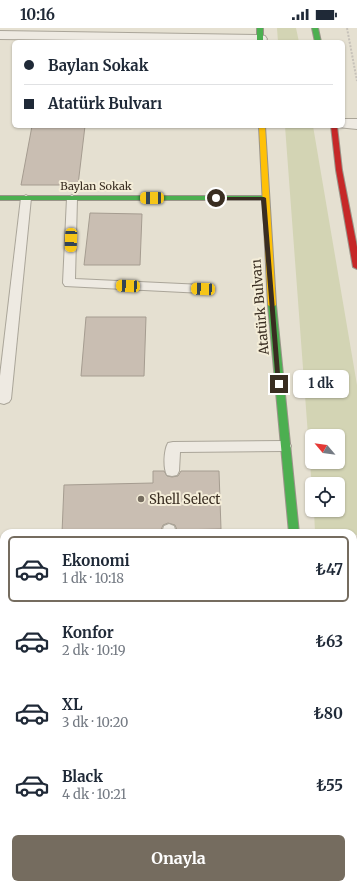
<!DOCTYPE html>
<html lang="tr">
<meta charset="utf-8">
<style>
body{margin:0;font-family:Merriweather,serif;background:#f2f2f3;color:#1f2937;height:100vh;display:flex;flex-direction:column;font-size:15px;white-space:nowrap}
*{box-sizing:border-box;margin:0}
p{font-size:13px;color:#747a83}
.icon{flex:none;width:22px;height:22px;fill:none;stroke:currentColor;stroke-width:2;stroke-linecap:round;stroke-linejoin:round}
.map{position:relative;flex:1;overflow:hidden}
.panel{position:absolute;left:0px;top:501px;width:357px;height:360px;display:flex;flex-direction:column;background:#fff;border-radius:12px 12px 0 0;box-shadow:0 1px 3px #0004}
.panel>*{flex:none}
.hud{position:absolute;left:12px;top:12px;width:333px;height:88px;border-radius:6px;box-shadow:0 1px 3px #0004;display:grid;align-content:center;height:88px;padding:0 12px;background:#fff}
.needle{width:26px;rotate:299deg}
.tools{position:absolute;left:305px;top:401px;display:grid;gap:8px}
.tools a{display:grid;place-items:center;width:40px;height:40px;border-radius:6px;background:#fff;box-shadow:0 1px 3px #0004;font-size:20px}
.end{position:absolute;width:18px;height:18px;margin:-9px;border:5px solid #392d21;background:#fff;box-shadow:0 0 0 2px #fff}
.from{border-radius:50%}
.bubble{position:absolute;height:28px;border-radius:6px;background:#fff;box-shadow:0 1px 3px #0004;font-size:13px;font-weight:700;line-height:28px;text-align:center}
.car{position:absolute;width:12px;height:24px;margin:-12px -6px;border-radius:5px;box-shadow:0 0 3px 1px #0007;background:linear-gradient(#f5c518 24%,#345 0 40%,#f5c518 0 76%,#345 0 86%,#f5c518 0)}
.hud b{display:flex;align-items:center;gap:14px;height:38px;font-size:15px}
.hud b+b{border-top:1px solid #e0e1e3}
.hud i{width:10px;height:10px;background:#1f2937}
ul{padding:7px 0 0;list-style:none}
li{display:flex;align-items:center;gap:12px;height:66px;margin:0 8px 6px;padding:0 4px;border:2px solid transparent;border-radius:6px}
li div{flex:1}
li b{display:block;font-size:15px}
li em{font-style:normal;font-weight:700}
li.active{border-color:#756c5f}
li>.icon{width:36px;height:36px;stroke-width:1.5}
.primary-button{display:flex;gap:8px;margin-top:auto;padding:8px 12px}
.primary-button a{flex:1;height:46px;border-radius:6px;background:#756c5f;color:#fff;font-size:16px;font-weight:700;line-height:46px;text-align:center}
.status{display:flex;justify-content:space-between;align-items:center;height:28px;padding:0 20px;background:#fff;direction:ltr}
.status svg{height:11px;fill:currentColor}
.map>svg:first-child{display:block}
.farmland{fill:#e3dec3}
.green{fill:#d3d4b4;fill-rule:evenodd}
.building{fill:#c9beb2;stroke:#a59c90}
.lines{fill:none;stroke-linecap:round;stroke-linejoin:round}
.lane-casing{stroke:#aaa599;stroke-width:2}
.street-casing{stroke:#aaa599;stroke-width:2}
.fast-casing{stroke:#9a9489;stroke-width:2}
.slow-casing{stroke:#9a9489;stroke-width:2}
.jam-casing{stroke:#9a9489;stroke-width:2}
.path-far1{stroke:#c6c1b9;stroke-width:2;stroke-dasharray:2 1.5;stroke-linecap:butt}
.path{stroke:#c6c1b9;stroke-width:3;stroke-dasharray:3.5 2.5;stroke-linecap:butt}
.lane{fill:#eeeae2;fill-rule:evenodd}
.street{fill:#eeeae2;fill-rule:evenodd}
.fast{fill:#4caf50;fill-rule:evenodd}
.slow{fill:#ffc107;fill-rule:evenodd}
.jam{fill:#c62828;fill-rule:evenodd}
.route{fill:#392d21}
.poi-dot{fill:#756c5f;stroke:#f4edd8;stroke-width:1.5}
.labels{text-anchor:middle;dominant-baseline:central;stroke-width:4;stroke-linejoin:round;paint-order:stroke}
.far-street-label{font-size:11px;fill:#392d21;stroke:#f4edd8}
.street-label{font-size:13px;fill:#392d21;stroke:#f4edd8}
.poi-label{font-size:13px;fill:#392d21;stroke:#f4edd8;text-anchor:start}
</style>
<div class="status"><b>10:16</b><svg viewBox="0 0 49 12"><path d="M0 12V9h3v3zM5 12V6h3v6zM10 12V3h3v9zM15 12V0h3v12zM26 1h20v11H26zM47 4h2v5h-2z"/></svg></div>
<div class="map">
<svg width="357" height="861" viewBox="0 0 357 861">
<rect width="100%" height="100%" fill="#e5e0d1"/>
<polygon class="farmland" points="0,646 4,646 4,857 255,857 256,861 0,861"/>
<g class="green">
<polygon points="277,0 296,0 299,14 278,14"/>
<path d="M285 98H313L357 357V507H353V505H315L314 482H338V456H312V461ZM312 408H338V434H312Z"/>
<polygon points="357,560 357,623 353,622 353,561"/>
<polygon points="353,668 357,668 357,845 353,814"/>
</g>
<g class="building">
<polygon points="32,98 85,98 78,157 21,157"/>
<polygon points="90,185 142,186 140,237 84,237"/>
<polygon points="86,289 146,289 144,348 81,348"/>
<polygon points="153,443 164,443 167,448 172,449 178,448 181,443 219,443 221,501 177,502 175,497 168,495 163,497 161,502 62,505 64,457 153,455"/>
</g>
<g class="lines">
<g class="lane-casing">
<g id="lane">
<polygon points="26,167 31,170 11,371 9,374 4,376 0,375 0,348 21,170"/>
<polygon points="72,167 77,170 75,251 203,257 207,258 209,261 207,264 203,265 65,258 63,255 67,170"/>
<path d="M284 413 289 414 291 418 289 422 284 423 180 424 179 443 177 447 172 448 167 447C163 440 164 422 168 415L173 414Z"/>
<polygon points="169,496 174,498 176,505 162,505 164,498"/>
</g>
</g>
<g class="street-casing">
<g id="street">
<polygon points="0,3 260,7 265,8 267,11 265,14 0,11"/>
<polygon points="343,91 357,91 357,101 337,99 336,98 343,98"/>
<rect x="0" y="596" width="4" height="22"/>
</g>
</g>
<g class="fast-casing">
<g id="fast">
<rect x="257" y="0" width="6" height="14"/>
<polygon points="312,0 318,0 321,14 315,14"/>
<polygon points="0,168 264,168 268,170 264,172 0,172"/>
<polygon points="272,274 276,277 299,505 289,505 268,277"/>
<rect x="353" y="543" width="4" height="8"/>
<rect x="353" y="628" width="4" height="10"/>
</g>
</g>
<g class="slow-casing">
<g id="slow">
<polygon points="259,98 265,98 276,277 272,280 268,277"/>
<polygon points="325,857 337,857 338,861 326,861"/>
</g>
</g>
<g class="jam-casing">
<polygon id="jam" points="331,98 337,98 342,142 357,219 357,241 353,239 336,142"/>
</g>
<polyline class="path-far1" points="347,0 357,53"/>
<g class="path">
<polyline points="353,516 357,516"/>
<polyline points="10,857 10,861"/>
</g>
<use href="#lane" class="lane"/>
<use href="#street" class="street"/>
<use href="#fast" class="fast"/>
<use href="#slow" class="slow"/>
<use href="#jam" class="jam"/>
</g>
<polygon class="route" points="214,169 264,169 266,170 281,358 276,356 261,172 216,172 214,171"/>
<circle class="poi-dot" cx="141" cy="471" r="4"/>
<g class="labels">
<g class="far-street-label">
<text x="96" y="158">Baylan Sokak</text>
</g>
<g class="street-label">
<text transform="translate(260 279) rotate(-95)">Atatürk Bulvarı</text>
</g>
<g class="poi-label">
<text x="149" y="471">Shell Select</text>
</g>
</g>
</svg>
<div class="tools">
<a><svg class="needle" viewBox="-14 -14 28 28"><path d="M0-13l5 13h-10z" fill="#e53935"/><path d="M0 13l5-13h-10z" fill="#747a83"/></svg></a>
<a><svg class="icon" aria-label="locate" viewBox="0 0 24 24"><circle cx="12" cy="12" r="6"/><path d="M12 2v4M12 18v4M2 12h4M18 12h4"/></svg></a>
</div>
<i class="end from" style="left:216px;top:170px"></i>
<i class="end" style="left:279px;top:356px"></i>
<div class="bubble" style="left:293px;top:342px;width:56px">1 dk</div>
<i class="car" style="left:152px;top:170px;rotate:270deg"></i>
<i class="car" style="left:71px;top:212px;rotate:182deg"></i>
<i class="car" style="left:128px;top:258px;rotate:273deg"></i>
<i class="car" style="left:203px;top:261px;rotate:273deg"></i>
<div class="hud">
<b><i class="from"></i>Baylan Sokak</b>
<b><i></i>Atatürk Bulvarı</b>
</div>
<section class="panel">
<ul>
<li class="active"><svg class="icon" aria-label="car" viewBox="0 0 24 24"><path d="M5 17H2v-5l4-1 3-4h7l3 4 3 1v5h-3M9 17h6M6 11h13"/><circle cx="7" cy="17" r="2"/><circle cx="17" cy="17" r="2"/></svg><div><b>Ekonomi</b><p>1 dk · 10:18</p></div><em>₺47</em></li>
<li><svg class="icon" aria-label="car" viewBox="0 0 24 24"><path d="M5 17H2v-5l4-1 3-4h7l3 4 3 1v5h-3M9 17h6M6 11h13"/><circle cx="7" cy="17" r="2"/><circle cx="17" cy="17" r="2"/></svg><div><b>Konfor</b><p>2 dk · 10:19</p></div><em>₺63</em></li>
<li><svg class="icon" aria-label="car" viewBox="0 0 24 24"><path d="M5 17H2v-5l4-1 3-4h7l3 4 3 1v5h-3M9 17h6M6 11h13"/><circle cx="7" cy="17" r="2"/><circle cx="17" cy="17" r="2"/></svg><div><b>XL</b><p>3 dk · 10:20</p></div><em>₺80</em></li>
<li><svg class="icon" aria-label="car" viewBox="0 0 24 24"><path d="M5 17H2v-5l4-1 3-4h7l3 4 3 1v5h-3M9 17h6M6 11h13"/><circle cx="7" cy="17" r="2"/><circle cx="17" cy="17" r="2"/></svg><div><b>Black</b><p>4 dk · 10:21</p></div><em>₺55</em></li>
</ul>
<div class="primary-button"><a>Onayla</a></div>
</section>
</div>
